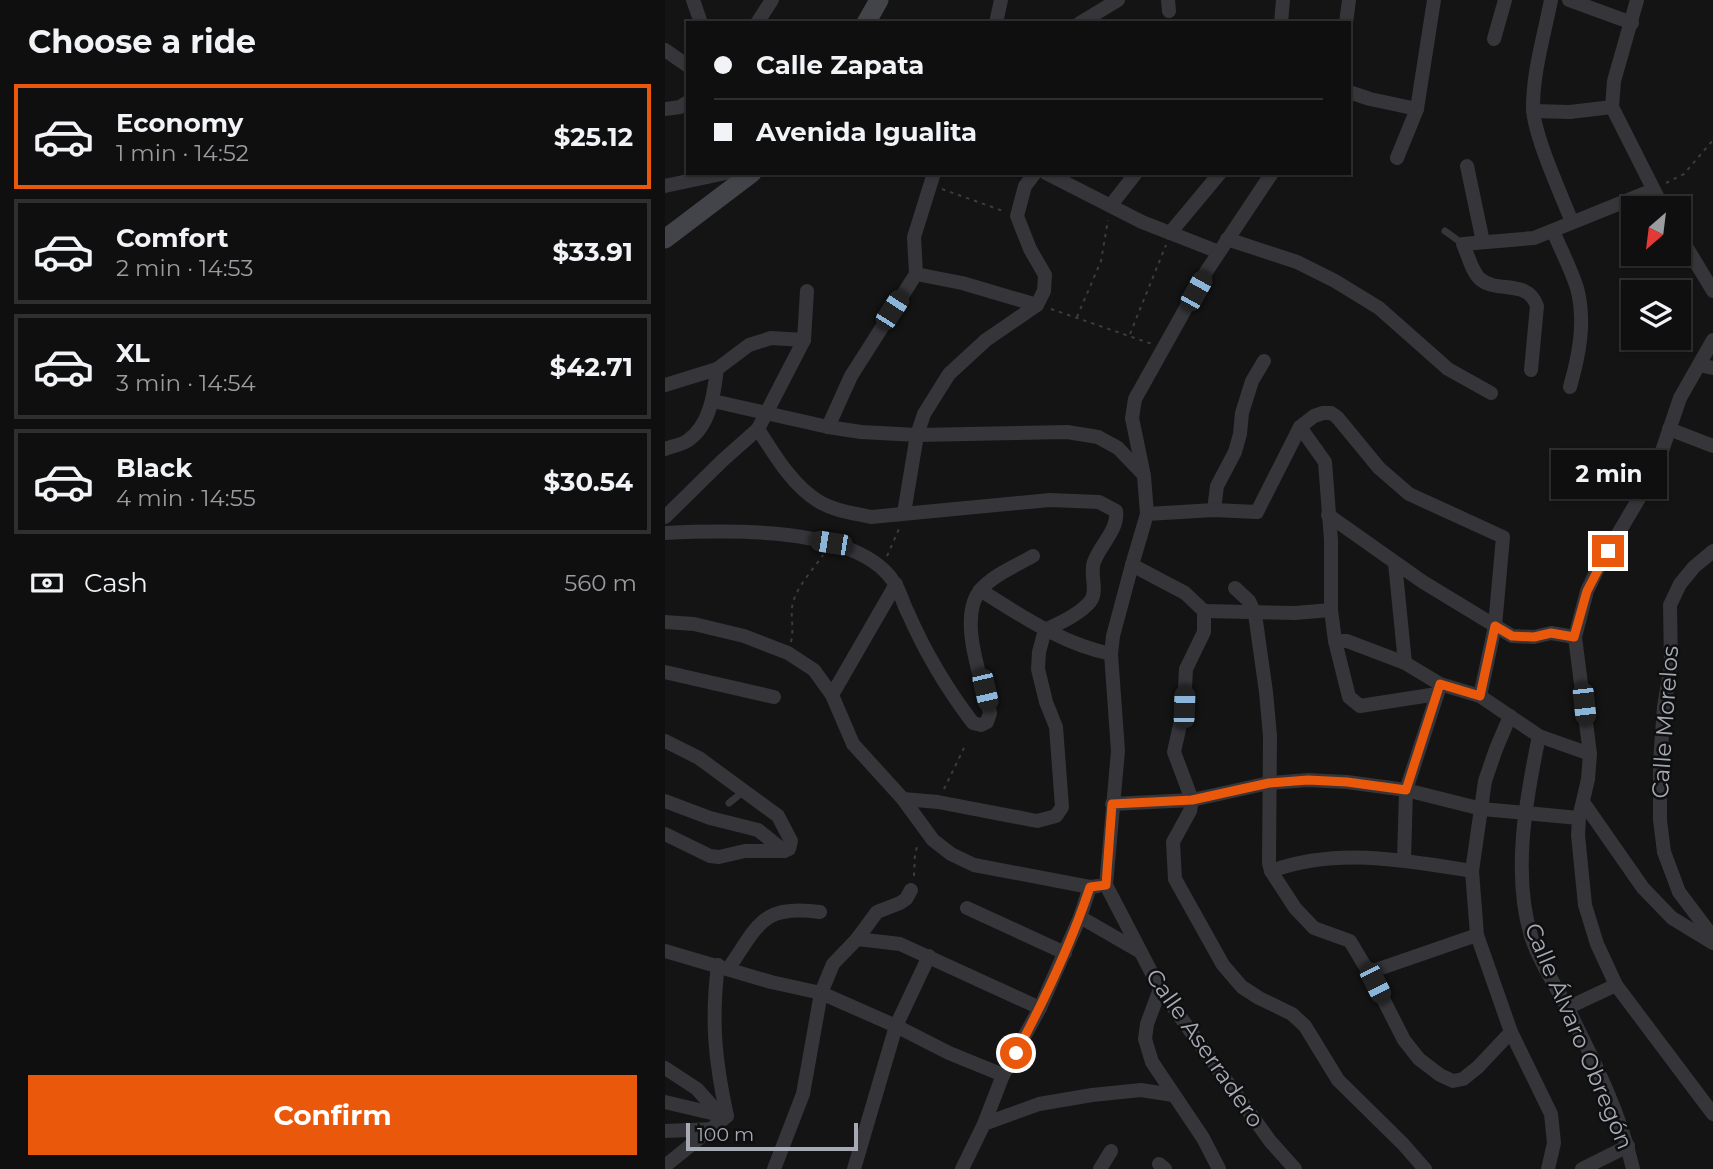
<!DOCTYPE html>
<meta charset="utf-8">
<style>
body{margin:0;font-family:Montserrat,sans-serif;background:#181819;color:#f1f3f6;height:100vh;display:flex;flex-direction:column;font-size:26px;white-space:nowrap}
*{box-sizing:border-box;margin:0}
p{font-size:23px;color:#9b9c9f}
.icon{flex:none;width:38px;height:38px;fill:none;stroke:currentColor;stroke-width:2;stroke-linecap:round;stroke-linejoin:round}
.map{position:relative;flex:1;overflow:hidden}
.side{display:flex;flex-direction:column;background:#0f0f10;width:665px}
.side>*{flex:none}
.hud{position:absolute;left:21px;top:21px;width:665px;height:154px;border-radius:0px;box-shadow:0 2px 5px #0004,0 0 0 2px #2f2f30;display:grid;align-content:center;height:154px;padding:0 28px;background:#0f0f10}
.needle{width:46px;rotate:208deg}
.tools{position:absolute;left:956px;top:196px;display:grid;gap:14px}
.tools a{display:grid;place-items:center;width:70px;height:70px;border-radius:0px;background:#0f0f10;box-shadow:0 2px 5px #0004,0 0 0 2px #2f2f30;font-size:35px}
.scale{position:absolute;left:21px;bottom:18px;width:172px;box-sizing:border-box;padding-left:7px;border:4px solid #a6aab5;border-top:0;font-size:19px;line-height:24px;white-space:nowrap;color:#a6aab5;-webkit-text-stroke:5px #0f0f10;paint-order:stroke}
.end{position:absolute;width:32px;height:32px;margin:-16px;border:9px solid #ea580c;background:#fff;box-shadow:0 0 0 4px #fff}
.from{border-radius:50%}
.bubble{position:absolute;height:49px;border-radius:0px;background:#0f0f10;box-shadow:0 2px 5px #0004,0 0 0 2px #2f2f30;font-size:23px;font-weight:700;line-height:49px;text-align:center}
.car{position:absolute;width:21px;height:42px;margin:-21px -10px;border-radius:9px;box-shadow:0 0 5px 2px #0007;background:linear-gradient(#222 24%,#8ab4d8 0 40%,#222 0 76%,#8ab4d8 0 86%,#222 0)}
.hud b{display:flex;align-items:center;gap:24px;height:66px;font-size:26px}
.hud b+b{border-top:2px solid #2f2f30}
.hud i{width:18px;height:18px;background:#f1f3f6}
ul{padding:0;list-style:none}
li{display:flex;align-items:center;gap:21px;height:105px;margin:0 14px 10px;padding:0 14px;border:4px solid #2f2f30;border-radius:0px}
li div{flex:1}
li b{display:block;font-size:26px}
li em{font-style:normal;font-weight:700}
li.current{border-color:#ea580c}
li>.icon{width:63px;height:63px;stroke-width:1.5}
h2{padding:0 28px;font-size:32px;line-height:84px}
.pay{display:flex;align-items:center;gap:18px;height:77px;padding:0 28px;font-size:26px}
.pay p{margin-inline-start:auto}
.button{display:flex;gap:14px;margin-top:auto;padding:14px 28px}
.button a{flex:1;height:80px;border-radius:0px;background:#ea580c;color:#fff;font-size:28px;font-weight:700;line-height:80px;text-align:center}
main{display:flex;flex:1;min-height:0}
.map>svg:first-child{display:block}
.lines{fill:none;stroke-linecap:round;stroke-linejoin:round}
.path{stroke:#3b3c41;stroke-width:2;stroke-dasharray:3.5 5;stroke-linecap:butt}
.lane{stroke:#35353a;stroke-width:7}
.street{stroke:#35353a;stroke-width:14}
.secondary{stroke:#43444a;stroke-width:19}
.route{stroke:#ea580c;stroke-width:9}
.labels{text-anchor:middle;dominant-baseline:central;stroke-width:5;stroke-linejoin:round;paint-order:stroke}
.street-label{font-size:23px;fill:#a6aab5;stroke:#0f0f10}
</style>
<main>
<section class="side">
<h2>Choose a ride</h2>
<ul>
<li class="current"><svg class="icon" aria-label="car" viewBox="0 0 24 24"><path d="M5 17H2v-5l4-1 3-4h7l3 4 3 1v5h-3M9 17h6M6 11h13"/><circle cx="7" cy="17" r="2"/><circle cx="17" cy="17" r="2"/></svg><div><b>Economy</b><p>1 min · 14:52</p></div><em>$25.12</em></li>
<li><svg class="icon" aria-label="car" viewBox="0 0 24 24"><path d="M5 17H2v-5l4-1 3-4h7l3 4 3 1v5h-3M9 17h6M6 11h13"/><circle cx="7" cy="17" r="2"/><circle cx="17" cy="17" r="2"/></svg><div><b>Comfort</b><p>2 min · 14:53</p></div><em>$33.91</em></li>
<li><svg class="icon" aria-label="car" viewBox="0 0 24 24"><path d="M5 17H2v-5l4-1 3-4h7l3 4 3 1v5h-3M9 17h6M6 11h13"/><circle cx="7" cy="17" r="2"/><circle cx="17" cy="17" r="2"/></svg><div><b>XL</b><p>3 min · 14:54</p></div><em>$42.71</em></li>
<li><svg class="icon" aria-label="car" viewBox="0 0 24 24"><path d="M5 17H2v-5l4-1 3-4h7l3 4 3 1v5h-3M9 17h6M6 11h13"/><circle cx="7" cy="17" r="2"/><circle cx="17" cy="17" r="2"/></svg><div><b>Black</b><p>4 min · 14:55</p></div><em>$30.54</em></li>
</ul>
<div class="pay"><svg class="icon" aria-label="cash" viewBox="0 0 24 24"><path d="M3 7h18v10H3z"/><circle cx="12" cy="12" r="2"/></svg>Cash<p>560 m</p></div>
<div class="button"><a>Confirm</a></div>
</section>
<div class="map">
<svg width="1048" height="1169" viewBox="0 0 1048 1169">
<rect width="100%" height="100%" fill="#141415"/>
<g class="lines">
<g class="path">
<polyline points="1001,183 1019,174 1048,140"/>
<polyline points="277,189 338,211"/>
<polyline points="386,309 487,344"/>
<polyline points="412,317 436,261 443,220"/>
<polyline points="465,334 501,245"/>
<polyline points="222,556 234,529"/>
<path d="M126 642C129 630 126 619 127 608 129 589 148 570 158 555"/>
<polyline points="279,789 299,748"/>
<polyline points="249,876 250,853 253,844"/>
</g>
<g class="lane">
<polyline points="780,231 798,244"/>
<polyline points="64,803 79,791"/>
</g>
<g class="street">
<polyline points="28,0 36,23"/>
<polyline points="503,0 504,11"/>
<path d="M886 0C879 36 868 71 868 108 869 136 896 194 907 222"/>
<polyline points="904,0 967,23"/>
<polyline points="972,0 949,81 947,107 998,208"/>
<polyline points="92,23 107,0"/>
<polyline points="331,23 336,0"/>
<polyline points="415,23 453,0"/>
<polyline points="616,23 618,0"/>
<polyline points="681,23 684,0"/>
<polyline points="829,39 840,0"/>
<polyline points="0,50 23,66"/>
<polyline points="684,92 705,99 752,109"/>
<polyline points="0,109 15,107 23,102"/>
<polyline points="868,111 905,112 947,107"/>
<polyline points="732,158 752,109 769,0"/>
<polyline points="802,166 818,242"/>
<polyline points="381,173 477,222 554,252"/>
<polyline points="607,173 541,272 470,399 467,418 479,476 482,514 467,565 448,636 446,654 453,751 441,885 495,989 605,1141 630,1169"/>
<polyline points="0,186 61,173"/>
<polyline points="446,205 471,173"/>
<path d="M888 231C896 250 906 269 912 288 921 322 914 355 905 387"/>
<polyline points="505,233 555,173"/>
<polyline points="1013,233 1048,291"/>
<polyline points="562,239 632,262 670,281 714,308 783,369 826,393"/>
<polyline points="251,274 297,283 372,305"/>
<polyline points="1048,340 1015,398 997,451 983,483 933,568 922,591 910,637 925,754 923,779 914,818 913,835 920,905 932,944 951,985 1048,1114"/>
<polyline points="1034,365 1048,368"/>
<path d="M866 370 872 306C862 278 833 294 815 279 807 272 803 255 798 244L869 238 988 190"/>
<polyline points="0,385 52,369"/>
<polyline points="48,401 163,427 196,432 252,435 402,432 433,437 453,448 477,473"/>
<polyline points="163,427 186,376 251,274 249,237 269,173"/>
<polyline points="635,427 660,462 666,540 666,610 670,641 684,697 695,706 772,694"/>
<path d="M93 429C109 454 127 485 153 501 169 511 188 513 206 517L385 500 434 502 451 511C454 529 435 545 429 562 424 575 435 593 423 604 411 616 395 623 380 630L374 652 373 669 381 702 391 727 397 807 391 816 372 821 273 802 238 799"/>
<polyline points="1004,429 1048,446"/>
<path d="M0 449C7 446 16 445 22 441 45 426 49 394 52 369L84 345 106 338 139 340 142 291"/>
<polyline points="549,510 552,486 570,452 575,434 577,413 587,381 599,361"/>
<polyline points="239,513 252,435 259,414 284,374 321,340 372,305 379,291 380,275 365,249 352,216 360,186 370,173"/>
<polyline points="482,514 549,510 592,512 635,427 649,416 658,413 666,413 672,417 714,468 744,494 838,537 830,626 815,696"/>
<polyline points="663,515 758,582 847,636 869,637 886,633 910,637"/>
<polyline points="0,517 58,460 93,429 139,340"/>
<path d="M0 533C61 530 195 525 230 584 236 593 238 604 243 613 260 652 282 689 308 723L316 725 322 722 325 713C317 680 291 615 317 588 331 574 350 566 368 556"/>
<polyline points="1048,551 1029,567 1015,584 1005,605 1006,665 999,707 995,761 995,820 999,852 1014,892 1048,937"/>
<polyline points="730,563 740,663"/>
<polyline points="467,565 520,593 539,611 539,632 521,669 519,707 509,752 527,800 525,811 508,842 510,879 558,965 577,987 594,998 627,1014 640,1026 673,1080 738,1144 760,1169"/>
<polyline points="570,588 584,601 590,614 601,692 605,736 604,863 606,871 630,908 649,928 685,941 710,983 739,1040 754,1059 775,1075 788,1081 798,1079 813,1067 846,1032"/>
<path d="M315 590C357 616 397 644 446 654"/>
<polyline points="539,611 630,613 666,610"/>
<polyline points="0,622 29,624 79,636 123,653 149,670 167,695 188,744 238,799 268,840 286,854 309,865 425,887"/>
<polyline points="670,641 682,641 740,663 775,684 815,696 874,736 925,754"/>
<polyline points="0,672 109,697"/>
<polyline points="167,695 231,584"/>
<polyline points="845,716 831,749 820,781 807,871 812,935 846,1032 886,1114 889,1143 883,1169"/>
<path d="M874 736C861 799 847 873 866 936 874 961 890 985 902 1007 928 1059 955 1112 968 1169"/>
<polyline points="0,741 34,758 113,816 126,841 124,849 119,851"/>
<polyline points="0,801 45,818 93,830 119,851"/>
<polyline points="918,802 978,888 1007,918 1048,943"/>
<polyline points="447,804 527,800 604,783 643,780 682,782 741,790 817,809 914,818"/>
<polyline points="0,834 45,856 54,857 80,851 119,851"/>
<polyline points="739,860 741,790 774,689"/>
<path d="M606 871C672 847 740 860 807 871"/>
<polyline points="302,908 400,953"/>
<polyline points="415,917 474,951"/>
<polyline points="192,939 235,944 375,1008"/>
<polyline points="0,951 106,982 156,993 231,1026 284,1053 338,1075"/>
<path d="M63 969C94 925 96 904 155 912"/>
<polyline points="702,973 812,935"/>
<polyline points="495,989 482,1024 480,1039 487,1062 538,1138 554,1169"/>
<polyline points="902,1008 951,985"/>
<polyline points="0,1068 32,1089 55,1115 62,1116"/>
<polyline points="0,1102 55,1115"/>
<polyline points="319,1124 374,1104 427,1095 476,1090 508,1095"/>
<polyline points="0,1131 49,1129"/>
<polyline points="494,1164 500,1169"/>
<path d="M0 1166 62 1116C50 1061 46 1021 53 965"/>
<polyline points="109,1169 138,1094 156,993 168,964 192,939 212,912 235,903 241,899 246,890"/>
<polyline points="189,1169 231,1026 264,956"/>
<polyline points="297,1169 319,1124 338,1075 375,1008 415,917 425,887 433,886"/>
<polyline points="435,1169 446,1151"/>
<polyline points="917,1169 963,1146"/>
</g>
<g class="secondary">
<polyline points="201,23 214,0"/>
<polyline points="0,239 87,173"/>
</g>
</g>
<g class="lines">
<path class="route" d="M351 1053C380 999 406 944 425 887L441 885 447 804 527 800 604 783 643 780 682 782 741 790 775 684 815 696 830 626 847 636 869 637 886 633 909 637 922 591 943 551"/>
</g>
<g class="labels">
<g class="street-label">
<text transform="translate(1000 722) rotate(-86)">Calle Morelos</text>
<text transform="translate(914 1036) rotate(67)">Calle Álvaro Obregón</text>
<text transform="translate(540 1048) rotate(55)">Calle Aserradero</text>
</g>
</g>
</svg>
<div class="tools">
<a><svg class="needle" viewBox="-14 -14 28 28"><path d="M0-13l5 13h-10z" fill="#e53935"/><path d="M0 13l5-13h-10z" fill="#9b9c9f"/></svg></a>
<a><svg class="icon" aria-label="layers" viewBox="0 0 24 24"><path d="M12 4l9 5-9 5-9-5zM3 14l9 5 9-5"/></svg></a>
</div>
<div class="scale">100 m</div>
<i class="end from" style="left:351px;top:1053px"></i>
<i class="end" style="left:943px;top:551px"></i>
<div class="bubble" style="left:886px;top:450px;width:116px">2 min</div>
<i class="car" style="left:531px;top:291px;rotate:29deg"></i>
<i class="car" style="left:227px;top:310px;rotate:33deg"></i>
<i class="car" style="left:166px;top:543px;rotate:279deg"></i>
<i class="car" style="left:320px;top:690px;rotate:167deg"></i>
<i class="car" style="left:919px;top:704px;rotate:174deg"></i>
<i class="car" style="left:519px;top:707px;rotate:2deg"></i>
<i class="car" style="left:710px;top:983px;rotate:153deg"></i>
<div class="hud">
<b><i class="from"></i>Calle Zapata</b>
<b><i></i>Avenida Igualita</b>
</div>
</div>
</main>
